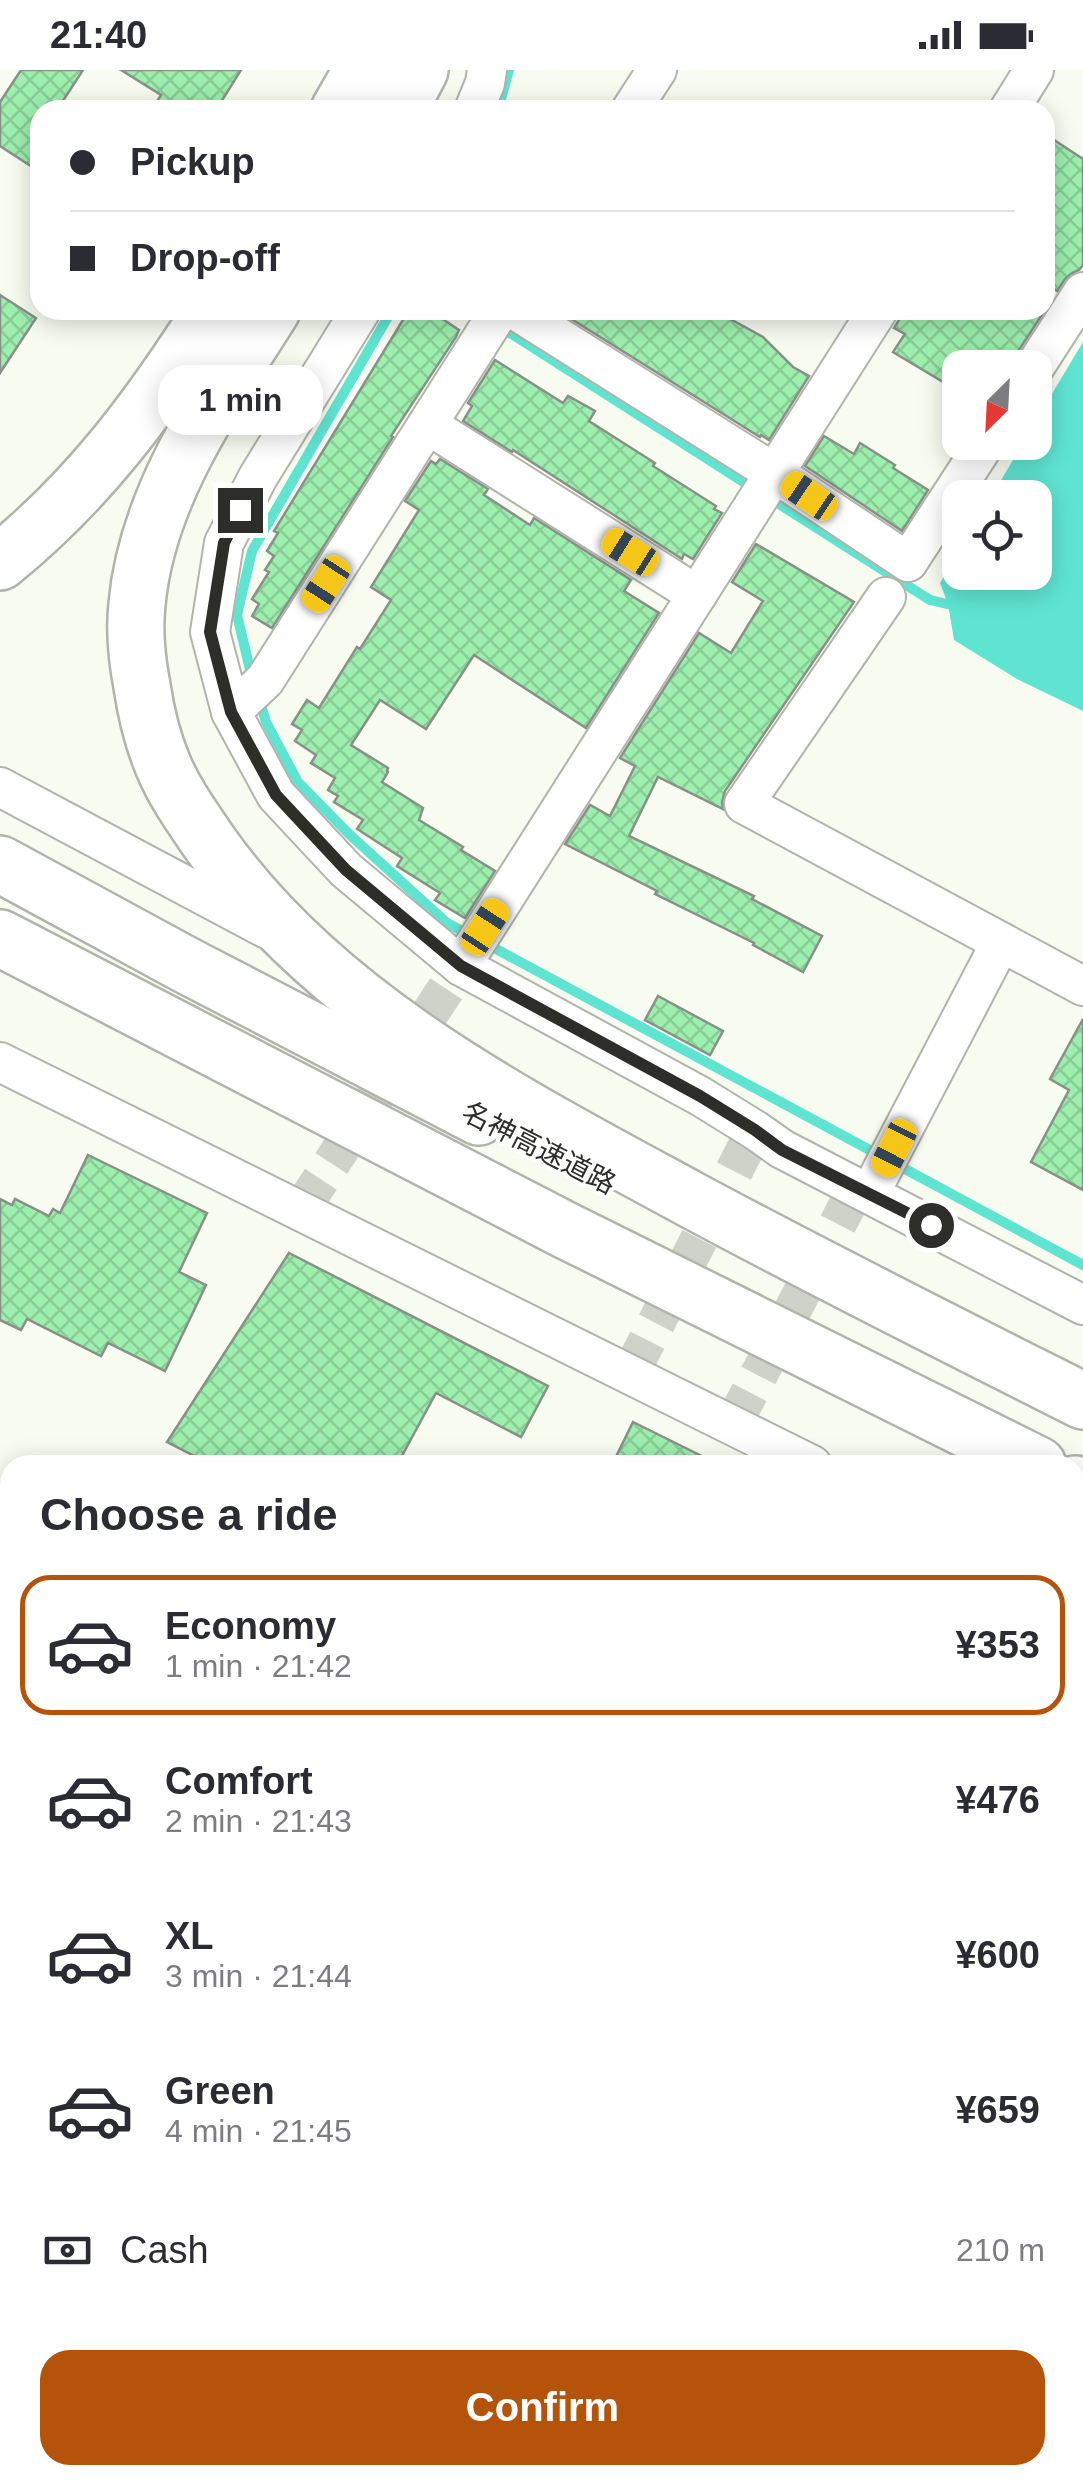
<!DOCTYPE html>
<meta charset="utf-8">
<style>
body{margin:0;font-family:Arial,"Noto Sans JP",sans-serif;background:#f2f2f3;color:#2b2b33;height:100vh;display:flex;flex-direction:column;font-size:38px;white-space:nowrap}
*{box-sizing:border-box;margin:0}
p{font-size:32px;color:#7c7c81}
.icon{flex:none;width:55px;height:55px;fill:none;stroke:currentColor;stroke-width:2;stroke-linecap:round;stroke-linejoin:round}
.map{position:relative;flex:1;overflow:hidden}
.panel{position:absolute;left:0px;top:1385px;width:1085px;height:1030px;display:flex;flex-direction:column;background:#fff;border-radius:30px 30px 0 0;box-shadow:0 5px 25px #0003}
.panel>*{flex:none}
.top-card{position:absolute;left:30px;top:30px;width:1025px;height:220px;border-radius:30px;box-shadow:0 5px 25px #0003;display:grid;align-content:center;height:220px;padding:0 40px;background:#fff}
.needle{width:65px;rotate:204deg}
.fabs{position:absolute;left:942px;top:280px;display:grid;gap:20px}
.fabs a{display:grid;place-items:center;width:110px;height:110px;border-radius:20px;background:#fff;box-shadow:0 5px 25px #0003;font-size:50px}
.end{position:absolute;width:45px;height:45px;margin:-22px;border:12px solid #2d2e2a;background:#fff;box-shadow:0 0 0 5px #fff}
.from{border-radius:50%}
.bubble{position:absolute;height:70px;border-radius:30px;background:#fff;box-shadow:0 5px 25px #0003;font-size:32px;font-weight:800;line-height:70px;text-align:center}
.car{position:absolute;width:30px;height:60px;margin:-30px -15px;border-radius:12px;box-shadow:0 0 8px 2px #0007;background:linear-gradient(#f5c518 24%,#345 0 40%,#f5c518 0 76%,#345 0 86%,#f5c518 0)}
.top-card b{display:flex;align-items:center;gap:35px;height:95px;font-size:38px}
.top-card b+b{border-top:2px solid #e1e1e2}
.top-card i{width:25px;height:25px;background:#2b2b33}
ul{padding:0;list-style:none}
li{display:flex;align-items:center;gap:30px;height:140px;margin:0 20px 15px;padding:0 20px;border:5px solid transparent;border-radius:30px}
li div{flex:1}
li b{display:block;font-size:38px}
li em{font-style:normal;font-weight:800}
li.on{border-color:#b45309}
li>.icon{width:90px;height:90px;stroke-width:1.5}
h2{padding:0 40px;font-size:45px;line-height:120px}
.pay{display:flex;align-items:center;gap:25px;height:110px;padding:0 40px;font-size:38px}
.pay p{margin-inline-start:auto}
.cta{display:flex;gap:20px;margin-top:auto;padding:20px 40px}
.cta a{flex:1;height:115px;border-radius:30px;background:#b45309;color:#fff;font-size:40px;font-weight:800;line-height:115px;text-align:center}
.status{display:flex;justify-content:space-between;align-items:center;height:70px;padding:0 50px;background:#fff;direction:ltr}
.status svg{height:28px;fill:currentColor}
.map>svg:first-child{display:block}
.water{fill:#5fe4d2}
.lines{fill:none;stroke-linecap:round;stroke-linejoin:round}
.stream{stroke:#5fe4d2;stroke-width:10}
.building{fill:url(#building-cross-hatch);stroke:#889189;stroke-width:2.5}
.minor-tunnel{stroke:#cfd2c8;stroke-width:38;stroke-dasharray:38 19;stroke-linecap:butt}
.minor-casing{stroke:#b1b4aa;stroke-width:42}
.highway-casing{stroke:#b1b4aa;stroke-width:60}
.minor{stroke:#fff;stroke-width:38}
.highway{stroke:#fff;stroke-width:55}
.route{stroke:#2d2e2a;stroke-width:12}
.labels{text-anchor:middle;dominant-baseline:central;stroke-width:8;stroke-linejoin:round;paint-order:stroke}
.street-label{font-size:28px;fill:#2d2e2a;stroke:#fff}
</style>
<div class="status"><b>21:40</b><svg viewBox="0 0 49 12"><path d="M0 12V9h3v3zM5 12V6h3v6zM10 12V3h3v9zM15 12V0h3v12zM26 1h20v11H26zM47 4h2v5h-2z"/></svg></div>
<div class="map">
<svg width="1083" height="2415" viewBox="0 0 1083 2415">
<defs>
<pattern id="building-cross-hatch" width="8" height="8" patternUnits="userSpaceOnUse" patternTransform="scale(2.5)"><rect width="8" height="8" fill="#9defae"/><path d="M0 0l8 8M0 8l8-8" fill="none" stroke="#88cd96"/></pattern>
</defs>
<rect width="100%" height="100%" fill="#f8fbf0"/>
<polygon class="water" points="1083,272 1083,641 1017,609 954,570 948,534 940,513 960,480 960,502 1035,502 1035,428 991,427 1023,373 1035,372 1035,352"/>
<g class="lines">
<g class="stream">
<polyline points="498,40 509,0"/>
<polyline points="474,240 753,418"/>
<polyline points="768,427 930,530 960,537"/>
<polyline points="252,608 237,545 252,481 392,240"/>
<polyline points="259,629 266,652 298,712 349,764 447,853 470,865"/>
<polyline points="485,873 879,1085"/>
<polyline points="894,1093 1083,1195"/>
</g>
</g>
<g class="building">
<polygon points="21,0 83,0 57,40 40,40 40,102 0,76 0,32"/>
<polygon points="121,0 241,0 216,40 152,40 161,25"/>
<polygon points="1045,64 1083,89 1083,195 1079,200 1072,203 1065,209 1057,221 1045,213"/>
<polygon points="0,225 36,248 0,303"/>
<polygon points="409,240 429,240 459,260 456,267 391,366 393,367 272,558 252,546 259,534 252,529 269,502 265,500 274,486 267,481 278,463 274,461"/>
<polygon points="557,240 714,240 763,267 793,297 809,306 769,370 761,365 760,367"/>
<polygon points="905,240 1045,240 1015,286 1012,298 960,298 960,322 893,282 905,264 894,258"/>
<polygon points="495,290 563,333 568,326 595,341 589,351 655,393 653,396 716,436 714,439 722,443 693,489 684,484 682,489 513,380 512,382 463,351 472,336 468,333"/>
<polygon points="824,366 854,384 860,373 895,395 893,398 928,420 902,461 805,396"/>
<polygon points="440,389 488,419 484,425 530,455 534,448 631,510 624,521 659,543 586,658 474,585 426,659 380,630 351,675 388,698 387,701 388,702 382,712 423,738 419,750 463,777 461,780 495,801 465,848 435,830 440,823 397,796 402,788 357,759 363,750 334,732 338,726 328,720 335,708 311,693 316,685 295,671 302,660 292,654 307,630 319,638 357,577 360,579 391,530 371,517 419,440 405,431 431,391 436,394"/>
<polygon points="756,474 854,532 725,721 722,732 723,739 658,707 629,766 754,826 752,829 822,866 803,902 753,875 754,873 655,824 657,821 565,774 590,735 610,746 635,696 620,688 699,563 731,583 763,531 732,512"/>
<polygon points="658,926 723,961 710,985 645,950"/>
<polygon points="1083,949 1083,1120 1031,1092 1069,1020 1050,1009"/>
<polygon points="88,1085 207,1143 179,1202 206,1215 165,1301 108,1273 101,1286 27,1249 21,1260 0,1250 0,1129 12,1135 15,1129 49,1146 53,1139 60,1143"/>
<polygon points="289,1183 548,1316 521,1367 436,1323 397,1395 212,1395 167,1372"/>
<polygon points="633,1352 720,1395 612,1395"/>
</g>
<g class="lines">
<g class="minor-tunnel">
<polyline points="300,1141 461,896"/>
<polyline points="630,1304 755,1060"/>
<polyline points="732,1356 857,1117"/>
</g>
<g class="minor-casing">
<g id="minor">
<polyline points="474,40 485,13 487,0"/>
<polyline points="631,40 657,0"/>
<polyline points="1009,40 1034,0"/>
<polyline points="361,240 258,407 224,473 210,562 231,642 276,725 346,800 461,896 700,1026 755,1060 782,1079 1083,1235"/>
<polyline points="515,240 776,404 908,492 986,372"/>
<polyline points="1034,298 1083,222"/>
<polyline points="428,355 697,525"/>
<polyline points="886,527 744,734 1083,916"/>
<polyline points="231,642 265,610 500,240"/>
<polyline points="0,717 267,859"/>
<polyline points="461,896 878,240"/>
<polyline points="0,992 812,1395"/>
<polyline points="870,1123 1001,872"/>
<polyline points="1075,1523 1083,1527"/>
<polyline points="1075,2005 1083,2011"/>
<polyline points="1075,2160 1083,2147"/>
<polyline points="0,2173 10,2179"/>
<polyline points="627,2405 642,2415"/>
<polyline points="301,2415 307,2405"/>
<polyline points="913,2415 919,2405"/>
</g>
</g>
<g class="highway-casing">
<g id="highway">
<polyline points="339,40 362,0"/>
<polyline points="399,40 420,0"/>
<path d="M272 240C215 330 147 425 137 534 134 561 137 590 142 616 146 643 152 669 163 695 174 722 192 747 209 772 325 938 517 1035 690 1129 820 1199 952 1265 1083 1331"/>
<path d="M0 492C90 419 150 337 212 240"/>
<polyline points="0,794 186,895 479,1047"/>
<polyline points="0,868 565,1160 1038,1395"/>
<polyline points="1075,1414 1083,1418"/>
</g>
</g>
<use href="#minor" class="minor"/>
<use href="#highway" class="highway"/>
</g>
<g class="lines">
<polyline class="route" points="240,440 224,473 210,562 231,642 276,725 346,800 461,896 700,1026 755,1060 782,1080 931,1155"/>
</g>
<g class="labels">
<g class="street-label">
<text transform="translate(539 1078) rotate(27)">名神高速道路</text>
</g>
</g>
</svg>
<div class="fabs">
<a><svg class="needle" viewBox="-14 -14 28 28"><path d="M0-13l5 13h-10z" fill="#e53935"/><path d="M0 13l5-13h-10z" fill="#7c7c81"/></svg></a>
<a><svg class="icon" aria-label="locate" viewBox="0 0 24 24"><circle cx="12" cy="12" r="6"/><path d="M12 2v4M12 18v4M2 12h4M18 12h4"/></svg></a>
</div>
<i class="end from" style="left:931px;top:1155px"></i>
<i class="end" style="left:240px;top:440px"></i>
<div class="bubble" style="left:158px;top:295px;width:165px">1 min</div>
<i class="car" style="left:809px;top:426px;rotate:304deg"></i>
<i class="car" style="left:630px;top:482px;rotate:302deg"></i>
<i class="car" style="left:326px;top:514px;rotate:213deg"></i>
<i class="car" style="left:485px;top:857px;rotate:33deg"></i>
<i class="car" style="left:894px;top:1078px;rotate:207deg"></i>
<div class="top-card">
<b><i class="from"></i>Pickup</b>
<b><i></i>Drop-off</b>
</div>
<section class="panel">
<h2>Choose a ride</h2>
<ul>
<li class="on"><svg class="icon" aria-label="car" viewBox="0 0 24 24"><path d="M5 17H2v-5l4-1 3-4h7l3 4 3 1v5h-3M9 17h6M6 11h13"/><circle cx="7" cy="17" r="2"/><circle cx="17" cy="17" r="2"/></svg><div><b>Economy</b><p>1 min · 21:42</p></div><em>¥353</em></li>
<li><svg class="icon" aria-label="car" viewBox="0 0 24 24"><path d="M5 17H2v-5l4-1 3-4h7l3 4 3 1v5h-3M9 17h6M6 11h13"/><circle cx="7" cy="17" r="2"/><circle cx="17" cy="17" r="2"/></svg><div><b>Comfort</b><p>2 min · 21:43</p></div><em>¥476</em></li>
<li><svg class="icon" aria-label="car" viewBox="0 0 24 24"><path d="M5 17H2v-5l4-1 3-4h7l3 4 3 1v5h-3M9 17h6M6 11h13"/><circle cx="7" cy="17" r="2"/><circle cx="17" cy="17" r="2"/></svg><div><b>XL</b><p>3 min · 21:44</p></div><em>¥600</em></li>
<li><svg class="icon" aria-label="car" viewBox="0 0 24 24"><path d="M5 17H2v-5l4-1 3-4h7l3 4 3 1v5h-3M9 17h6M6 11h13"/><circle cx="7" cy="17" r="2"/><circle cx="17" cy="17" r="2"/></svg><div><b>Green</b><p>4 min · 21:45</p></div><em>¥659</em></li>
</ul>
<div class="pay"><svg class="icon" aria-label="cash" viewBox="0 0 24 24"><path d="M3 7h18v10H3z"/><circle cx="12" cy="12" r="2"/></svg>Cash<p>210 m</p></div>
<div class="cta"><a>Confirm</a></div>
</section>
</div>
